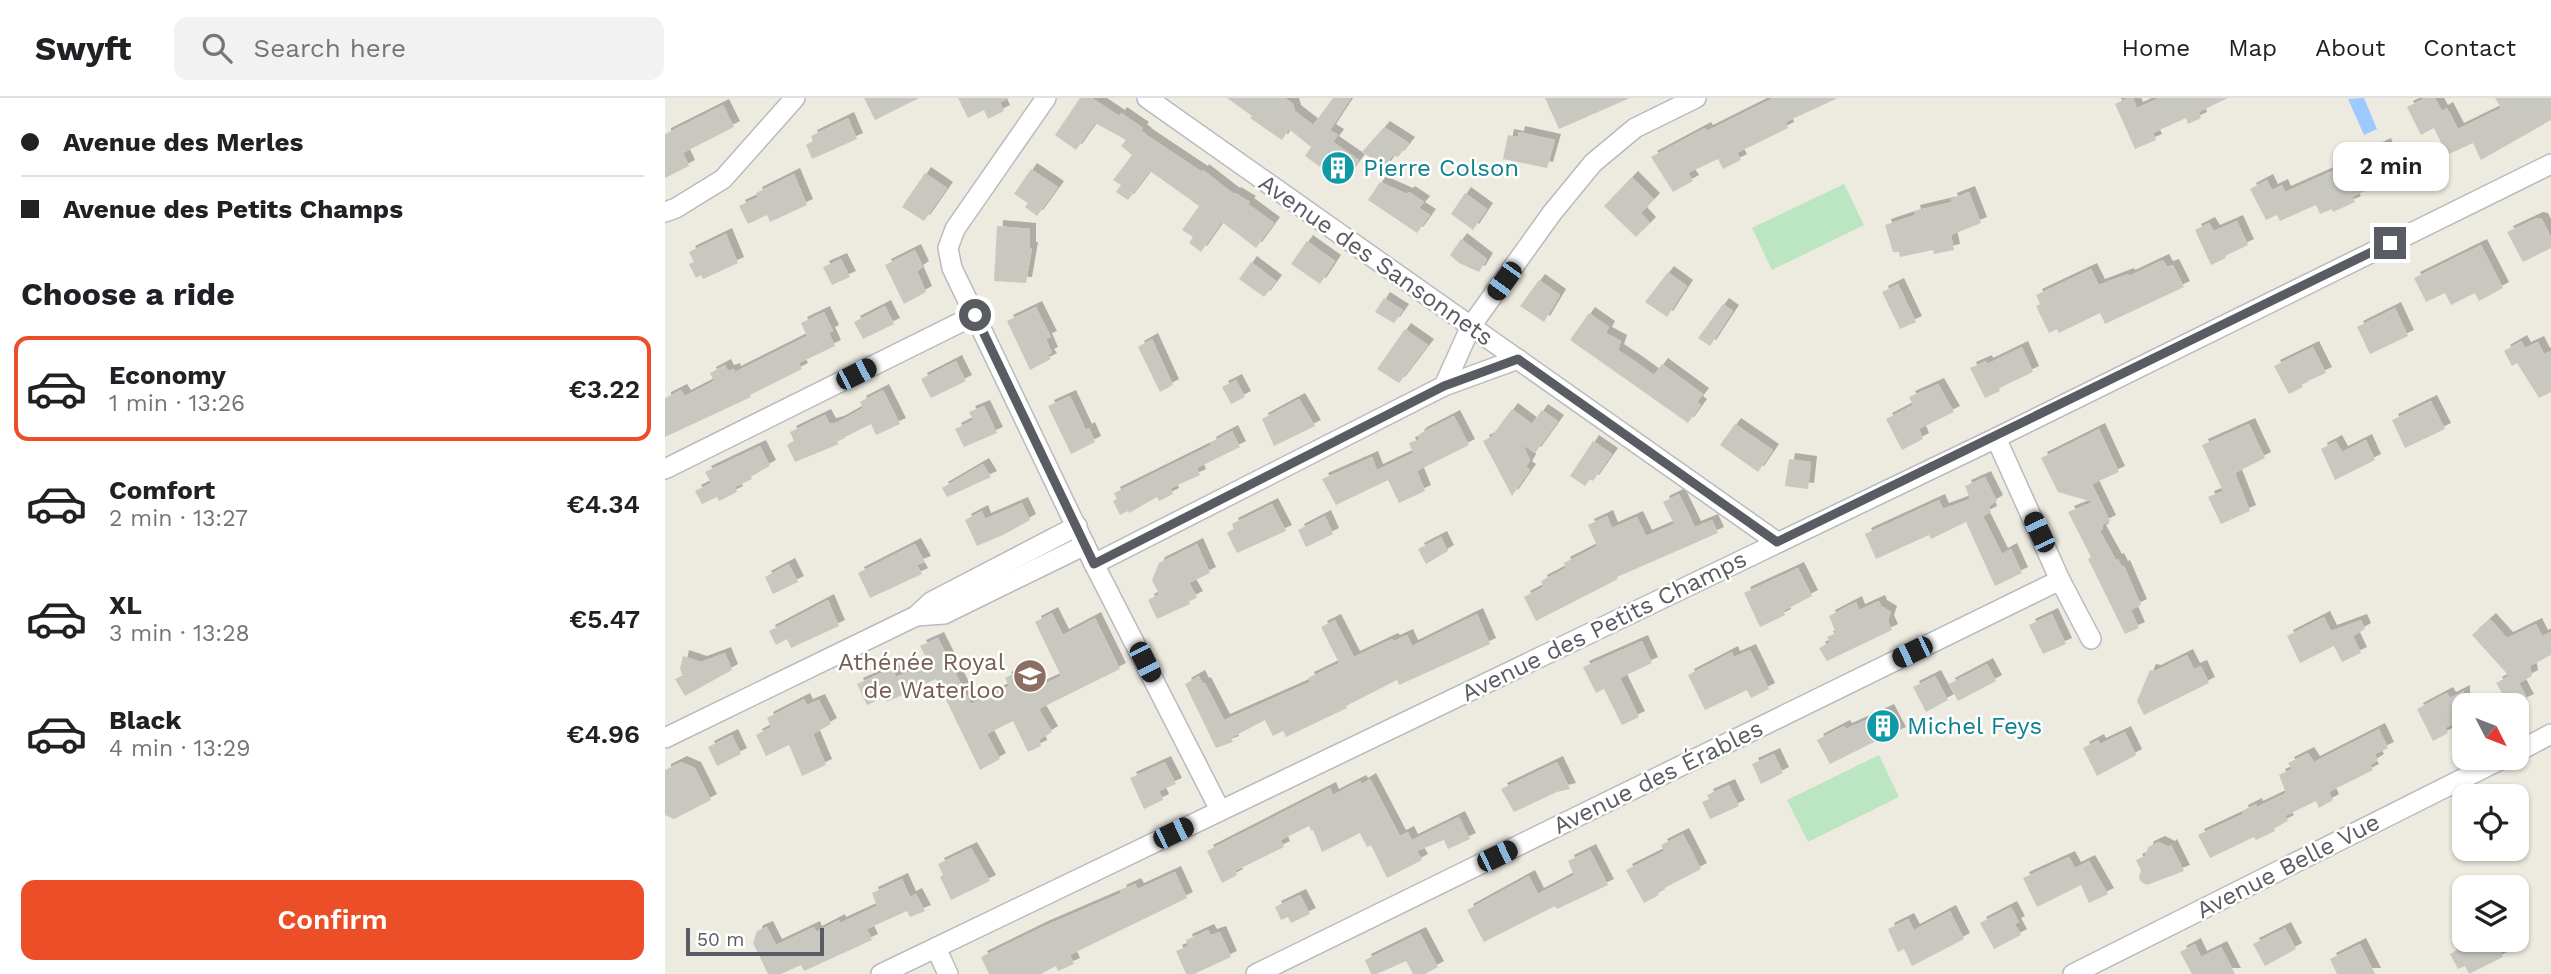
<!DOCTYPE html>
<meta charset="utf-8">
<style>
body{margin:0;font-family:"Work Sans",sans-serif;background:#f2f2f2;color:#202124;height:100vh;display:flex;flex-direction:column;font-size:26px;white-space:nowrap}
*{box-sizing:border-box;margin:0}
p{font-size:23px;color:#757577}
.icon{flex:none;width:38px;height:38px;fill:none;stroke:currentColor;stroke-width:2;stroke-linecap:round;stroke-linejoin:round}
.map{position:relative;flex:1;overflow:hidden}
.panel{display:flex;flex-direction:column;background:#fff;width:665px}
.panel>*{flex:none}
.top-card{display:grid;align-content:center;height:154px;padding:0 21px;background:#fff}
.needle{width:46px;rotate:132deg}
.fabs{position:absolute;left:1787px;top:595px;display:grid;gap:14px}
.fabs a{display:grid;place-items:center;width:77px;height:77px;border-radius:14px;background:#fff;box-shadow:0 2px 5px #0004;font-size:35px}
.scale{position:absolute;left:21px;bottom:18px;width:138px;box-sizing:border-box;padding-left:7px;border:4px solid #595c62;border-top:0;font-size:19px;line-height:24px;white-space:nowrap;color:#595c62;-webkit-text-stroke:5px #fff;paint-order:stroke}
.end{position:absolute;width:32px;height:32px;margin:-16px;border:9px solid #595c62;background:#fff;box-shadow:0 0 0 4px #fff}
.from{border-radius:50%}
.bubble{position:absolute;height:49px;border-radius:14px;background:#fff;box-shadow:0 2px 5px #0004;font-size:23px;font-weight:600;line-height:49px;text-align:center}
.car{position:absolute;width:21px;height:42px;margin:-21px -10px;border-radius:9px;box-shadow:0 0 5px 2px #0007;background:linear-gradient(#222 24%,#8ab4d8 0 40%,#222 0 76%,#8ab4d8 0 86%,#222 0)}
.top-card b{display:flex;align-items:center;gap:24px;height:66px;font-size:26px}
.top-card b+b{border-top:2px solid #e0e0e0}
.top-card i{width:18px;height:18px;background:#202124}
ul{padding:0;list-style:none}
li{display:flex;align-items:center;gap:21px;height:105px;margin:0 14px 10px;padding:0 7px;border:4px solid transparent;border-radius:14px}
li div{flex:1}
li b{display:block;font-size:26px}
li em{font-style:normal;font-weight:600}
li.on{border-color:#ec4f28}
li>.icon{width:63px;height:63px;stroke-width:1.5}
h2{padding:0 21px;font-size:32px;line-height:84px}
.button{display:flex;gap:14px;margin-top:auto;padding:14px 21px}
.button a{flex:1;height:80px;border-radius:14px;background:#ec4f28;color:#fff;font-size:28px;font-weight:600;line-height:80px;text-align:center}
header{display:flex;align-items:center;gap:42px;box-sizing:border-box;height:98px;padding:0 35px;background:#fff;border-bottom:2px solid #e0e0e0}
header strong{font-size:33px}
nav{display:flex;gap:38px;margin-inline-start:auto;font-size:24px}
.search{width:490px;height:63px;background:#f2f2f2;display:flex;align-items:center;gap:18px;box-sizing:border-box;padding:0 24px;border-radius:14px;color:#757577;font-size:26px}
main{display:flex;flex:1;min-height:0}
.map>svg:first-child{display:block}
.green{fill:#bce5c1}
.water{fill:#9ec9ff}
.building{fill:#c9c8c0;filter:url(#shadow)}
.lines{fill:none;stroke-linecap:round;stroke-linejoin:round}
.minor-casing{stroke:#b8bac0;stroke-width:22}
.minor{stroke:#fff;stroke-width:19}
.route{stroke:#595c62;stroke-width:9}
.labels{text-anchor:middle;dominant-baseline:central;stroke-width:5;stroke-linejoin:round;paint-order:stroke}
.culture-label{font-size:24px;fill:#0d838f;stroke:#fff;text-anchor:start}
.street-label{font-size:24px;fill:#595c62;stroke:#fff}
.education-label{font-size:24px;fill:#785e54;stroke:#fff;text-anchor:end}
</style>
<header>
<strong>Swyft</strong>
<div class="search"><svg class="icon" aria-label="search" viewBox="0 0 24 24"><circle cx="10" cy="10" r="6"/><path d="M15 15l6 6"/></svg>Search here</div>
<nav><a>Home</a><a>Map</a><a>About</a><a>Contact</a></nav>
</header>
<main>
<section class="panel">
<div class="top-card">
<b><i class="from"></i>Avenue des Merles</b>
<b><i></i>Avenue des Petits Champs</b>
</div>
<h2>Choose a ride</h2>
<ul>
<li class="on"><svg class="icon" aria-label="car" viewBox="0 0 24 24"><path d="M5 17H2v-5l4-1 3-4h7l3 4 3 1v5h-3M9 17h6M6 11h13"/><circle cx="7" cy="17" r="2"/><circle cx="17" cy="17" r="2"/></svg><div><b>Economy</b><p>1 min · 13:26</p></div><em>€3.22</em></li>
<li><svg class="icon" aria-label="car" viewBox="0 0 24 24"><path d="M5 17H2v-5l4-1 3-4h7l3 4 3 1v5h-3M9 17h6M6 11h13"/><circle cx="7" cy="17" r="2"/><circle cx="17" cy="17" r="2"/></svg><div><b>Comfort</b><p>2 min · 13:27</p></div><em>€4.34</em></li>
<li><svg class="icon" aria-label="car" viewBox="0 0 24 24"><path d="M5 17H2v-5l4-1 3-4h7l3 4 3 1v5h-3M9 17h6M6 11h13"/><circle cx="7" cy="17" r="2"/><circle cx="17" cy="17" r="2"/></svg><div><b>XL</b><p>3 min · 13:28</p></div><em>€5.47</em></li>
<li><svg class="icon" aria-label="car" viewBox="0 0 24 24"><path d="M5 17H2v-5l4-1 3-4h7l3 4 3 1v5h-3M9 17h6M6 11h13"/><circle cx="7" cy="17" r="2"/><circle cx="17" cy="17" r="2"/></svg><div><b>Black</b><p>4 min · 13:29</p></div><em>€4.96</em></li>
</ul>
<div class="button"><a>Confirm</a></div>
</section>
<div class="map">
<svg width="1886" height="876" viewBox="0 0 1886 876">
<defs>
<filter id="shadow"><feDropShadow dx="6" dy="-6" stdDeviation="0" flood-color="#0004"/></filter>
</defs>
<rect width="100%" height="100%" fill="#edebe0"/>
<g class="green">
<polygon points="1179,86 1199,127 1107,172 1087,130"/>
<polygon points="1214,657 1234,699 1143,744 1122,702"/>
</g>
<polygon class="water" points="1699,0 1712,31 1699,37 1683,1"/>
<g class="building">
<polygon points="199,0 254,0 210,22"/>
<polygon points="293,0 344,0 335,4 339,13 323,21 319,12 303,20"/>
<polygon points="415,0 427,0 454,18 456,15 478,30 476,32 483,38 537,74 538,72 569,96 570,95 585,104 583,106 609,125 591,150 557,124 536,154 524,145 528,139 517,132 534,108 485,73 463,102 451,94 456,87 448,82 467,57 456,48 461,42 430,25 411,52 390,37"/>
<polygon points="562,0 620,0 628,6 630,13 648,27 668,0 686,0 665,32 673,37 668,44 694,62 677,85 640,58 646,49 624,31 617,42 585,20 587,18"/>
<polygon points="880,0 965,0 894,31"/>
<polygon points="1108,0 1173,0 1121,24 1123,30 1072,55 1076,62 1058,71 1053,61 1023,75 1028,83 1008,94 986,59 1040,30 1042,33"/>
<polygon points="1463,0 1468,0 1472,10 1494,0 1563,0 1534,14 1536,20 1523,26 1521,20 1488,35 1491,42 1470,51 1450,6"/>
<polygon points="1760,0 1770,0 1777,13 1782,10 1793,31 1836,10 1830,0 1886,0 1886,22 1816,62 1808,45 1782,57 1769,30 1756,37 1742,9"/>
<polygon points="58,7 69,29 18,55 24,68 0,80 0,36"/>
<polygon points="183,20 192,41 147,61 141,47 148,43 146,38"/>
<polygon points="719,29 744,45 733,59 728,57 720,69 697,54"/>
<polygon points="854,34 890,42 882,70 838,61 843,37 853,39"/>
<polygon points="1720,46 1735,83 1719,89 1718,85 1687,99 1690,104 1668,114 1667,111 1655,116 1651,107 1615,123 1612,117 1601,122 1585,91 1602,82 1607,92 1617,87 1620,94 1674,70 1669,60 1686,52 1690,60"/>
<polygon points="366,71 393,89 372,118 360,109 363,105 349,96"/>
<polygon points="260,75 282,90 259,123 237,109"/>
<polygon points="129,76 142,107 105,124 102,117 83,126 74,108 93,99 91,95"/>
<polygon points="967,79 989,101 976,115 985,125 971,139 939,108"/>
<polygon points="715,84 742,96 744,94 759,104 754,110 765,117 752,135 703,102"/>
<polygon points="1304,94 1316,125 1286,137 1289,152 1269,156 1268,152 1235,159 1234,154 1228,154 1220,127 1250,117 1249,113 1287,104 1286,101"/>
<polygon points="800,95 822,111 808,132 786,116"/>
<polygon points="1872,120 1877,121 1886,139 1886,150 1858,164 1842,134"/>
<polygon points="1572,123 1583,147 1560,158 1561,160 1546,167 1530,132 1544,125 1549,133"/>
<polygon points="332,128 365,131 365,150 367,150 361,185 329,183"/>
<polygon points="61,136 73,165 38,181 36,177 31,180 24,166 29,164 24,154"/>
<polygon points="796,141 822,161 814,174 794,165 785,157"/>
<polygon points="642,143 670,163 655,186 626,166"/>
<polygon points="1816,147 1838,190 1814,203 1810,195 1786,207 1780,195 1761,204 1749,180"/>
<polygon points="250,152 258,169 252,173 261,194 239,206 220,167"/>
<polygon points="176,161 185,179 167,187 158,169"/>
<polygon points="1498,162 1502,169 1508,167 1519,189 1440,226 1435,215 1394,235 1392,231 1384,235 1371,208 1375,206 1371,197 1426,171 1434,187 1463,176 1464,178"/>
<polygon points="586,164 611,183 599,199 574,181"/>
<polygon points="1003,174 1022,188 1002,219 980,204"/>
<polygon points="874,182 895,197 879,224 855,208"/>
<polygon points="1233,186 1251,224 1235,231 1217,194"/>
<polygon points="719,200 738,212 729,225 710,214"/>
<polygon points="1058,206 1068,213 1045,248 1033,240"/>
<polygon points="220,208 229,226 198,241 189,224"/>
<polygon points="371,209 386,239 381,241 387,255 383,257 386,261 365,272 342,223"/>
<polygon points="1730,210 1743,238 1705,256 1692,229"/>
<polygon points="159,214 168,233 164,235 170,248 134,265 137,271 85,297 86,299 0,339 0,300 16,292 20,298 49,283 45,275 60,267 63,273 69,271 70,274 142,238 136,225"/>
<polygon points="924,215 944,229 941,235 956,243 953,252 971,264 989,277 997,266 1038,296 1032,304 1036,307 1023,325 905,242"/>
<polygon points="740,231 763,247 734,285 712,271"/>
<polygon points="487,241 508,287 495,294 473,249"/>
<polygon points="1856,243 1860,250 1873,244 1879,256 1886,253 1886,294 1874,300 1852,265 1847,268 1839,253"/>
<polygon points="1357,249 1368,274 1334,290 1335,293 1320,300 1305,270 1321,263 1322,266"/>
<polygon points="1648,249 1661,275 1636,286 1638,289 1624,296 1609,268"/>
<polygon points="291,263 301,283 266,300 256,281"/>
<polygon points="571,282 580,299 566,306 557,289"/>
<polygon points="1273,286 1289,314 1254,331 1258,341 1237,352 1221,321 1248,307 1244,299"/>
<polygon points="218,292 235,326 211,337 206,326 180,339 172,344 174,346 130,364 122,347 129,343 125,334 160,317 165,326 173,324 198,310 195,304"/>
<polygon points="405,298 421,332 424,330 430,344 406,356 383,308"/>
<polygon points="634,301 650,328 609,348 597,321"/>
<polygon points="1766,303 1780,331 1740,350 1727,322"/>
<polygon points="319,308 332,335 299,349 290,331 308,322 304,314"/>
<polygon points="847,311 867,326 877,312 893,323 870,355 858,347 865,362 861,369 865,372 847,398 818,343 826,339"/>
<polygon points="789,318 804,347 752,373 760,393 734,405 723,382 671,407 657,381 707,359 712,372 748,355 744,345 755,341 753,338 756,335"/>
<polygon points="1070,326 1108,352 1093,374 1055,347"/>
<polygon points="1584,326 1600,360 1570,375 1585,413 1556,426 1543,399 1558,393 1537,347"/>
<polygon points="1434,331 1454,374 1427,386 1445,423 1437,427 1438,431 1435,433 1451,462 1453,461 1457,469 1459,468 1476,507 1466,512 1474,530 1460,536 1429,473 1423,461 1426,459 1403,414 1428,404 1393,394 1376,360"/>
<polygon points="567,333 575,349 532,370 535,377 506,390 508,396 494,403 492,399 464,415 463,413 455,417 448,403 452,401 449,395 546,347 545,345"/>
<polygon points="1701,342 1710,362 1670,382 1656,351 1671,343 1677,354"/>
<polygon points="928,343 947,356 928,383 925,381 920,388 905,378"/>
<polygon points="95,348 105,368 86,378 87,381 70,389 72,394 54,403 52,399 37,406 30,393 46,385 40,374"/>
<polygon points="1124,361 1146,364 1143,391 1120,388"/>
<polygon points="318,366 326,379 282,399 277,390"/>
<polygon points="1320,379 1332,403 1324,408 1326,414 1318,418 1337,456 1346,451 1357,475 1330,488 1301,424 1266,441 1264,437 1211,461 1200,436 1274,402 1278,411 1305,401 1300,388"/>
<polygon points="1014,396 1030,429 1047,422 1053,435 952,479 953,481 871,523 859,499 878,489 876,483 901,470 899,465 932,448 923,427 942,418 947,430 972,419 981,438 1009,426 998,404"/>
<polygon points="357,405 365,422 340,436 312,448 300,422 317,413 320,421"/>
<polygon points="607,406 621,433 572,455 562,435 569,431 567,426"/>
<polygon points="660,418 668,436 641,449 633,432"/>
<polygon points="776,439 783,453 761,466 753,451"/>
<polygon points="250,446 260,464 252,467 257,476 205,500 193,475"/>
<polygon points="532,446 545,475 524,485 532,499 524,503 525,506 492,521 483,502 494,496 487,482 494,465"/>
<polygon points="124,466 133,484 108,496 100,479"/>
<polygon points="1133,470 1147,498 1118,513 1120,517 1095,529 1079,495"/>
<polygon points="163,502 174,528 126,550 122,541 111,547 104,533"/>
<polygon points="1214,503 1216,508 1226,514 1223,523 1227,532 1162,563 1154,550 1165,544 1162,539 1171,535 1164,518 1191,504 1194,512"/>
<polygon points="387,515 398,537 430,520 455,571 374,611 387,634 374,642 376,648 363,654 348,623 322,636 335,661 315,672 271,581 222,604 220,599 202,607 192,586 227,570 231,579 264,565 255,548 273,540 306,606 344,588 340,580 358,571 368,591 396,578 370,524"/>
<polygon points="812,516 825,546 734,587 732,582 681,608 682,610 621,639 618,633 608,638 600,622 566,640 568,644 551,650 520,586 534,578 538,586 540,585 559,622 645,584 643,580 674,565 656,529 670,522 689,559 727,541 729,543 742,537 747,548"/>
<polygon points="1387,516 1401,546 1378,556 1364,527"/>
<polygon points="1659,519 1666,533 1696,522 1700,531 1688,538 1696,555 1677,564 1669,548 1635,565 1622,538"/>
<polygon points="1825,521 1842,540 1871,526 1877,538 1886,534 1886,557 1865,568 1867,578 1854,585 1863,602 1852,607 1844,607 1831,585 1844,578 1807,537"/>
<polygon points="977,543 987,565 955,580 974,619 957,627 939,591 931,595 918,569"/>
<polygon points="1085,552 1104,591 1086,600 1082,592 1040,612 1023,577 1067,554 1069,559"/>
<polygon points="60,555 67,572 20,598 10,581 18,577 15,571 18,558 36,564"/>
<polygon points="1522,557 1529,571 1536,568 1544,585 1479,617 1472,603 1485,572 1490,573"/>
<polygon points="1322,566 1331,583 1293,603 1284,586"/>
<polygon points="1270,578 1283,602 1261,614 1248,589"/>
<polygon points="1799,593 1799,620 1780,630 1783,635 1768,643 1752,611 1782,595 1785,600"/>
<polygon points="139,601 142,607 154,602 166,626 148,636 161,667 137,678 124,647 101,658 91,637 106,629 102,620"/>
<polygon points="1223,612 1235,635 1214,644 1213,642 1165,666 1152,642 1179,628 1181,631"/>
<polygon points="1714,631 1723,650 1710,656 1713,662 1705,667 1708,672 1664,694 1668,702 1654,710 1651,703 1620,718 1623,723 1609,730 1610,733 1591,742 1589,739 1545,760 1533,737 1578,716 1577,713 1591,706 1592,709 1621,695 1614,677 1627,671 1623,665 1643,655 1649,664"/>
<polygon points="1460,634 1471,657 1432,678 1418,650 1433,642 1435,646"/>
<polygon points="67,637 76,656 52,668 43,649"/>
<polygon points="1109,656 1118,675 1096,686 1087,666"/>
<polygon points="16,664 30,670 46,702 9,721 0,717 0,672"/>
<polygon points="500,664 511,686 494,693 498,702 479,711 465,680"/>
<polygon points="892,664 905,691 892,694 849,714 836,691"/>
<polygon points="705,681 735,738 743,734 747,742 794,719 805,741 783,751 779,742 752,753 757,762 722,780 706,747 702,749 695,735 657,754 648,732 646,733 644,728 616,742 619,749 570,773 572,777 557,785 542,753 665,690 668,697 695,683 697,686"/>
<polygon points="1064,687 1074,708 1045,721 1037,704 1044,701 1042,697"/>
<polygon points="1018,736 1036,771 992,794 994,797 979,805 961,772 999,753 996,747"/>
<polygon points="1494,744 1504,749 1506,747 1519,773 1482,787 1476,784 1474,779 1476,772 1471,762 1480,758 1483,749"/>
<polygon points="306,750 325,783 286,802 275,779 278,777 273,766"/>
<polygon points="925,752 943,787 892,811 890,808 819,844 802,812 864,778 873,796 909,777 903,763"/>
<polygon points="1404,759 1410,770 1424,763 1443,796 1424,805 1416,787 1372,809 1358,780"/>
<polygon points="510,774 522,800 405,857 409,866 393,873 391,868 376,876 324,876 316,859 377,829 456,795 455,793 470,786 473,791"/>
<polygon points="237,781 245,799 251,796 260,813 245,819 242,813 202,831 207,842 139,873 136,867 116,876 103,876 88,845 92,833 102,829 111,847 149,829 151,834 174,822 175,825 212,808 207,795"/>
<polygon points="635,797 645,816 626,825 623,819 616,822 610,809"/>
<polygon points="1346,809 1354,824 1350,826 1356,837 1329,851 1315,825"/>
<polygon points="1285,813 1299,841 1247,868 1239,851 1233,854 1223,831 1243,821 1249,832"/>
<polygon points="1620,830 1631,851 1600,868 1588,846"/>
<polygon points="543,832 546,837 555,834 566,859 529,876 521,876 511,853 523,848 521,842"/>
<polygon points="755,835 773,869 760,876 748,876 741,863 712,876 706,876 700,862"/>
<polygon points="1789,842 1811,842 1814,847 1829,842 1838,859 1804,876 1800,868 1793,871 1785,856 1794,851"/>
<polygon points="1530,846 1536,859 1556,849 1570,876 1527,876 1515,854"/>
<polygon points="1695,846 1710,876 1672,876 1665,861"/>
</g>
<g class="lines">
<g class="minor-casing">
<g id="minor">
<polyline points="381,0 290,131 283,150 287,170 429,466 555,712"/>
<polyline points="482,0 1112,444"/>
<polyline points="0,114 11,110 58,81 130,0"/>
<polyline points="779,288 806,228 887,115 928,65 970,30 1031,0"/>
<polyline points="1331,340 1395,482 1426,541"/>
<polyline points="0,371 310,217"/>
<polyline points="429,466 779,288 853,261"/>
<polyline points="251,518 279,516 420,447"/>
<polyline points="0,640 251,518 266,504 412,428"/>
<polyline points="1852,654 1886,636"/>
<polyline points="271,850 283,876"/>
<polyline points="216,876 1331,340 1886,66"/>
<polyline points="591,876 1395,482"/>
<polyline points="1408,876 1839,660"/>
</g>
</g>
<use href="#minor" class="minor"/>
</g>
<g class="lines">
<polyline class="route" points="310,217 429,466 779,288 853,261 1112,444 1725,145"/>
</g>
<defs>
<g id="building-disc" transform="scale(1.75)"><circle r="9.5" fill="#0f9aa8" stroke="#fff"/><path d="M-4-6H4V6H1V3H-1V6H-4ZM-2.5-4.3h1.7v1.8h-1.7ZM.8-4.3h1.7v1.8H.8ZM-2.5-1h1.7V.8h-1.7ZM.8-1h1.7V.8H.8Z" fill="#fff"/></g>
<g id="school-disc" transform="scale(1.75)"><circle r="9.5" fill="#8d6e63" stroke="#fff"/><path d="M0-5L7-2L0 1L-7-2ZM-4 1L0 2.5L4 1V4Q0 6-4 4Z" fill="#fff"/></g>
</defs>
<g fill-rule="evenodd">
<use href="#building-disc" x="673" y="70"/>
<use href="#school-disc" x="365" y="578"/>
<use href="#building-disc" x="1218" y="628"/>
</g>
<g class="labels">
<g class="culture-label">
<text x="698" y="70">Pierre Colson</text>
<text x="1242" y="628">Michel Feys</text>
</g>
<g class="street-label">
<text transform="translate(711 162) rotate(35)">Avenue des Sansonnets</text>
<text transform="translate(939 528) rotate(-26)">Avenue des Petits Champs</text>
<text transform="translate(993 679) rotate(-26)">Avenue des Érables</text>
<text transform="translate(1623 768) rotate(-27)">Avenue Belle Vue</text>
</g>
<g class="education-label">
<text x="340" y="564">Athénée Royal<tspan x="340" dy="28">de Waterloo</tspan></text>
</g>
</g>
</svg>
<div class="fabs">
<a><svg class="needle" viewBox="-14 -14 28 28"><path d="M0-13l5 13h-10z" fill="#e53935"/><path d="M0 13l5-13h-10z" fill="#757577"/></svg></a>
<a><svg class="icon" aria-label="locate" viewBox="0 0 24 24"><circle cx="12" cy="12" r="6"/><path d="M12 2v4M12 18v4M2 12h4M18 12h4"/></svg></a>
<a><svg class="icon" aria-label="layers" viewBox="0 0 24 24"><path d="M12 4l9 5-9 5-9-5zM3 14l9 5 9-5"/></svg></a>
</div>
<div class="scale">50 m</div>
<i class="end from" style="left:310px;top:217px"></i>
<i class="end" style="left:1725px;top:145px"></i>
<div class="bubble" style="left:1668px;top:44px;width:116px">2 min</div>
<i class="car" style="left:839px;top:183px;rotate:216deg"></i>
<i class="car" style="left:191px;top:276px;rotate:63deg"></i>
<i class="car" style="left:1374px;top:434px;rotate:335deg"></i>
<i class="car" style="left:1247px;top:554px;rotate:244deg"></i>
<i class="car" style="left:480px;top:564px;rotate:153deg"></i>
<i class="car" style="left:508px;top:735px;rotate:64deg"></i>
<i class="car" style="left:832px;top:758px;rotate:64deg"></i>
</div>
</main>
